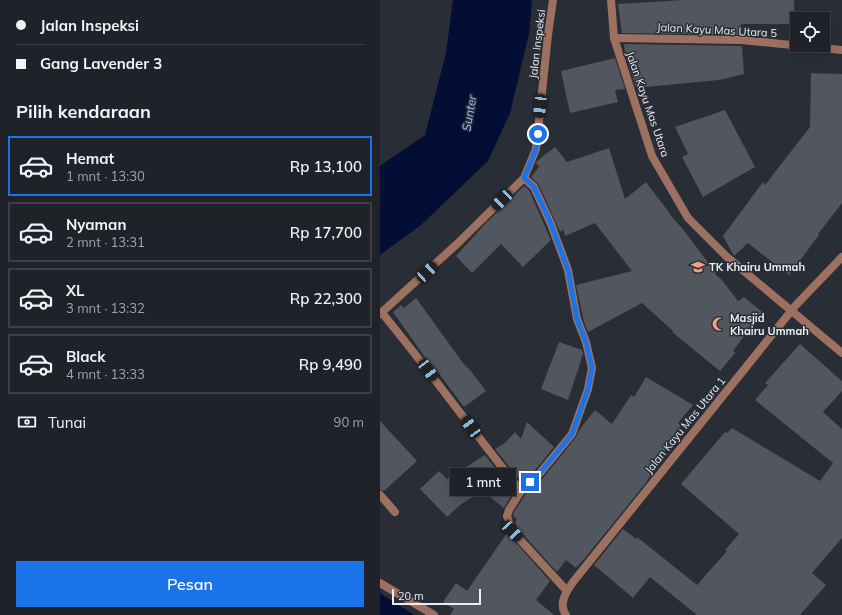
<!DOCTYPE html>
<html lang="id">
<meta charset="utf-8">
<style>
body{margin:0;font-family:Mulish,sans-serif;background:#2c2f34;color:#f1f3f6;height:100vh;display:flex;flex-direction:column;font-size:15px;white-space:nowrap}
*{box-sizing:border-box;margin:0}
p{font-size:13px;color:#a1a4a8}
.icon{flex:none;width:22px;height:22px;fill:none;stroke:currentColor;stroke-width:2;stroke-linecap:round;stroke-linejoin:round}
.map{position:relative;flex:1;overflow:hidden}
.side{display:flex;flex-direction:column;background:#1f2228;width:380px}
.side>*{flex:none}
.top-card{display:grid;align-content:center;height:88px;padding:0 16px;background:#1f2228}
.tools{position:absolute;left:410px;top:12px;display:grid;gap:8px}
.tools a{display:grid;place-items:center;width:40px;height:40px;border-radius:0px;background:#1f2228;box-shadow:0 4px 16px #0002,0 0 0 1px #3c3f45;font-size:20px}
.scale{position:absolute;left:12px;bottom:10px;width:89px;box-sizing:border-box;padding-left:4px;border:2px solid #eceef4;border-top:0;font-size:11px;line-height:14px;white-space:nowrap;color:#eceef4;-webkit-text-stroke:3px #292e36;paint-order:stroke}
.end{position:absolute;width:18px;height:18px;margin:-9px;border:5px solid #1a73e8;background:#fff;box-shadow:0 0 0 2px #fff}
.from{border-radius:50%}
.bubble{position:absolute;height:28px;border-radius:0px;background:#1f2228;box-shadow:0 4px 16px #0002,0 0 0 1px #3c3f45;font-size:13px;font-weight:600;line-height:28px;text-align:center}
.car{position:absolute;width:12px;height:24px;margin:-12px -6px;border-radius:5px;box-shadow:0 0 3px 1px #0007;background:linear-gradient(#222 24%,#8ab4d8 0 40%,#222 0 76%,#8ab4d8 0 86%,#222 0)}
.top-card b{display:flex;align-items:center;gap:14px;height:38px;font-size:15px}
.top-card b+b{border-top:1px solid #3c3f45}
.top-card i{width:10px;height:10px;background:#f1f3f6}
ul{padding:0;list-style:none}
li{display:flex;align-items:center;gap:12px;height:60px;margin:0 8px 6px;padding:0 8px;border:2px solid #3c3f45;border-radius:0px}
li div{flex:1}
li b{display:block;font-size:15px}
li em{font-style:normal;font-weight:600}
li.on{border-color:#1a73e8}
li>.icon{width:36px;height:36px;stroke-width:1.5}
h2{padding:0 16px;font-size:18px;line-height:48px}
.pay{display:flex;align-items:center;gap:10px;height:44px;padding:0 16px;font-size:15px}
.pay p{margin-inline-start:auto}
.action{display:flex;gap:8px;margin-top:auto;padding:8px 16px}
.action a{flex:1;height:46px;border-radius:0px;background:#1a73e8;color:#fff;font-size:16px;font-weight:600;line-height:46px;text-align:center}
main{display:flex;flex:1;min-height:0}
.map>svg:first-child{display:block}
.water{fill:#030e35}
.building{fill:#51565f}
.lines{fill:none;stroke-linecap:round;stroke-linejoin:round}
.street{stroke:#9d7060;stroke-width:8}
.route{stroke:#1a73e8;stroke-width:5}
.labels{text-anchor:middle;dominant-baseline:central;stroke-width:3;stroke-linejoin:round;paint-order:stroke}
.street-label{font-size:11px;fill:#eceef4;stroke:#292e36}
.poi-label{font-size:11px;font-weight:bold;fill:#eceef4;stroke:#292e36;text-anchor:start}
.water-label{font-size:12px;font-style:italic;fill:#a2bef8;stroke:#292e36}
</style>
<main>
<section class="side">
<div class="top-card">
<b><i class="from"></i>Jalan Inspeksi</b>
<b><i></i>Gang Lavender 3</b>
</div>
<h2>Pilih kendaraan</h2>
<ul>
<li class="on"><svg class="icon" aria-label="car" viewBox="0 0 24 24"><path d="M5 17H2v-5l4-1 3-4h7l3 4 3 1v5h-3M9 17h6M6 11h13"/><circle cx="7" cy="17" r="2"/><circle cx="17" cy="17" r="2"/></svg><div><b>Hemat</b><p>1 mnt · 13:30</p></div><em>Rp 13,100</em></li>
<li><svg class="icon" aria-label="car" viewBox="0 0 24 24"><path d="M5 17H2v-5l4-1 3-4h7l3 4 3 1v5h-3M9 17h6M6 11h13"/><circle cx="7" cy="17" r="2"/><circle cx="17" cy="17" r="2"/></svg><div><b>Nyaman</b><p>2 mnt · 13:31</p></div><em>Rp 17,700</em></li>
<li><svg class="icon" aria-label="car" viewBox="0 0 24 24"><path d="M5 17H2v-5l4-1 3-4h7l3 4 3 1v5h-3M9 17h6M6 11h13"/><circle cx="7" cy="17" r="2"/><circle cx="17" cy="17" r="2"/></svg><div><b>XL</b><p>3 mnt · 13:32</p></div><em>Rp 22,300</em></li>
<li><svg class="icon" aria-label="car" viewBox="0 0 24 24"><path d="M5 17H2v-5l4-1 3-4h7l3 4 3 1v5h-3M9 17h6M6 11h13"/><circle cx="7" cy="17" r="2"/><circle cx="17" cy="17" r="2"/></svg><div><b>Black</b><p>4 mnt · 13:33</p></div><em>Rp 9,490</em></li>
</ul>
<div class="pay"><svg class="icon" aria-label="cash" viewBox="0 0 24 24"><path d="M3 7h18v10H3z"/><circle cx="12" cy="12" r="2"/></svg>Tunai<p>90 m</p></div>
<div class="action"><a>Pesan</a></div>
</section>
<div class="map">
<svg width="462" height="615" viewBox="0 0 462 615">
<rect width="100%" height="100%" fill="#292e36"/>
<g class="water">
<polygon points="73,0 152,0 149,34 130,113 108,161 41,225 0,255 0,166 45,135 66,53"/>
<polygon points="0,593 34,615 0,615"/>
</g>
<g class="building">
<polygon points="303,0 414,0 415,24 361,24 362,35 242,33 238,4"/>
<polygon points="244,44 362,46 364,74 339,80 256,88 245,54"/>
<polygon points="235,58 245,89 235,90 238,102 190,113 181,71"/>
<polygon points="431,73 462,74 462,203 438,234 439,235 409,275 368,243 354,256 343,236 383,182 385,185 430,127"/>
<polygon points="345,110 375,167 323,197 302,157 308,154 295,127"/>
<polygon points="175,147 187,162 229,148 245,199 266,182 291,215 290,215 302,228 336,273 335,274 341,279 358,301 364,297 382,312 353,351 355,353 340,371 292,332 293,331 262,303 208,332 204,322 196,285 252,271 215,223 185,236 183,229 180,232 159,185 151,177 159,167 156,163 157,161"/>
<polygon points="144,186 149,190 171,240 143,267 121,244 92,273 76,256 105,224"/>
<polygon points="36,298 83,363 90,370 106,391 84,407 54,367 53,368 47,360 13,312 21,305 24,308"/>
<polygon points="179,342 202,350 203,354 188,400 161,389"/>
<polygon points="420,344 462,381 462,391 443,412 462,429 462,538 432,573 446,585 420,615 317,615 270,577 253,598 214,565 243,529 256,539 257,537 317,585 347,551 345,550 359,534 301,484 345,432 347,433 352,428 440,481 453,463 375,400 388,385 385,383"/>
<polygon points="266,377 313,405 298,423 301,425 265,484 205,558 196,568 186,560 177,572 137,528 135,522 137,519 133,516 134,512 145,495 164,477 196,437 200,429 215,410 232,424 251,395 254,397"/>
<polygon points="0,421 37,461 4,491 0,490"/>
<polygon points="147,422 174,447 156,469 142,483 115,449 125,443 135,432 141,439"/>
<polygon points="105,455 134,491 124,508 102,491 80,505 67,517 40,489 59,471 67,479"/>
<polygon points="127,533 170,581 156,600 174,615 70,615 74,609 63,602 76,583 87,591"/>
</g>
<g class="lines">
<g class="street">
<polyline points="231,0 234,38 272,156 308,218 347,257 462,353"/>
<polyline points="234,38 361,40 462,50"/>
<path d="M2 313C50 371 94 433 141 491L129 510 127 516 132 531 187 591"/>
<polyline points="0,314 78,243 144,178 156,149 168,35 173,0"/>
<polyline points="141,491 160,473 192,434 208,389 212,368 206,342 197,319 188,270 171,224 154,187 144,178"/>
<polyline points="0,495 15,512"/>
<polyline points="0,583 54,615"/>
<path d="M186 615C178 604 186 592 193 582L416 305 462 257"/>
</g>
</g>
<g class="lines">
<polyline class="route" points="150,482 160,473 192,434 208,389 212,368 206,342 197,319 188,270 171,224 154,187 144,178 156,149 158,134"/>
</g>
<defs>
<g id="school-bare" transform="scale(1.08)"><path d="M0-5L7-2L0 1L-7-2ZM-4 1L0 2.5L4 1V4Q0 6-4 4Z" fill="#f39f82" stroke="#292e36" stroke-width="2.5" paint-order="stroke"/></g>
<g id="mosque-bare" transform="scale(1.08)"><path d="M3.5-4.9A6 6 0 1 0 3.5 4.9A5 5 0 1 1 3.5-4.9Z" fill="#f39f82" stroke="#292e36" stroke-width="2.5" paint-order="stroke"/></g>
</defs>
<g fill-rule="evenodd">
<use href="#school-bare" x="318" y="267"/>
<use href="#mosque-bare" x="339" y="324"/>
</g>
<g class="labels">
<g class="street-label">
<text transform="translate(337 30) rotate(3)">Jalan Kayu Mas Utara 5</text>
<text transform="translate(157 44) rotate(-83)">Jalan Inspeksi</text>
<text transform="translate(268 104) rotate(71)">Jalan Kayu Mas Utara</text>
<text transform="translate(305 425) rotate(-51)">Jalan Kayu Mas Utara 1</text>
</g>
<g class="poi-label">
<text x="329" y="267">TK Khairu Ummah</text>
<text x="350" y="318">Masjid<tspan x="350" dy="13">Khairu Ummah</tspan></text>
</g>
<g class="water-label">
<text transform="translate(89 113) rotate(-80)">Sunter</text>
</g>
</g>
</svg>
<div class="tools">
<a><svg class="icon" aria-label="locate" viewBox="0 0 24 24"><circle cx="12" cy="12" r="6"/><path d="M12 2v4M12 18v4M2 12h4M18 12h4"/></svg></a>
</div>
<div class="scale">20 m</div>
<i class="end from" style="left:158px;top:134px"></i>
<i class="end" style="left:150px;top:482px"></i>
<div class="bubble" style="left:70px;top:468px;width:66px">1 mnt</div>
<i class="car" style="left:160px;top:106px;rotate:186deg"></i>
<i class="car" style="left:122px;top:200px;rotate:226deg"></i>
<i class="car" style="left:47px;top:272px;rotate:47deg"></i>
<i class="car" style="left:48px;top:370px;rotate:143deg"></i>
<i class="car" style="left:91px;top:427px;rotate:324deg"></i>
<i class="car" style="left:132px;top:531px;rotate:137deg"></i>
</div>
</main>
